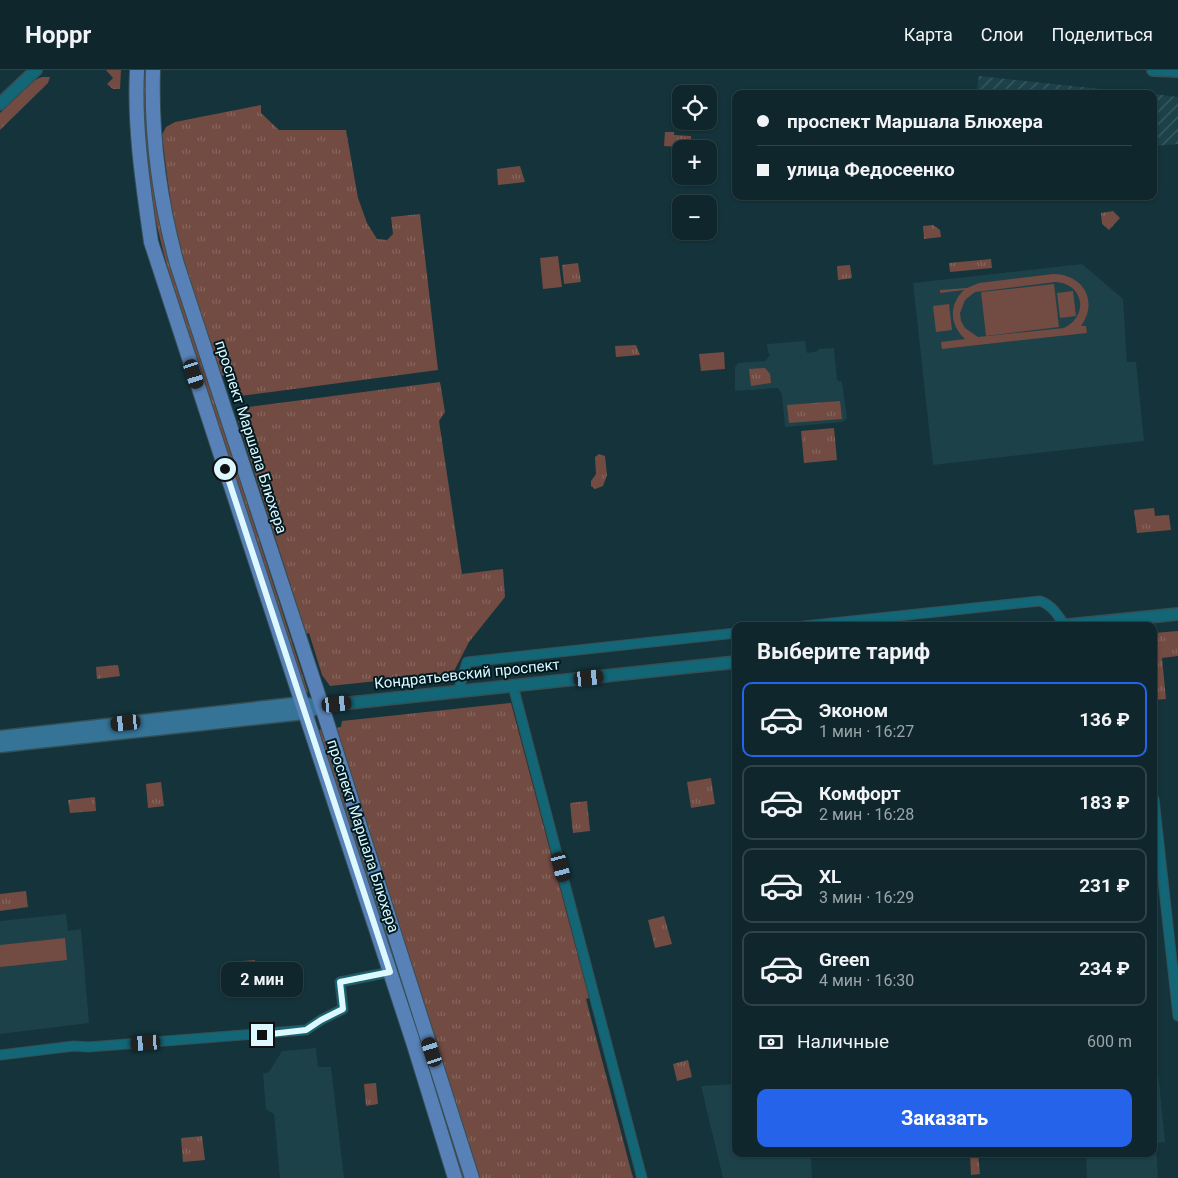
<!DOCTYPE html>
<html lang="ru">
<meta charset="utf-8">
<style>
body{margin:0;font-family:Roboto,sans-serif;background:#182e34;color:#f1f3f6;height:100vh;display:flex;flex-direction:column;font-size:19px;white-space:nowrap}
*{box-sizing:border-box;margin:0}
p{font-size:16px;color:#9ba5a9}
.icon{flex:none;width:28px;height:28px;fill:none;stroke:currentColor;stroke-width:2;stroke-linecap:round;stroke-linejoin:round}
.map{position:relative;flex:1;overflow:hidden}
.side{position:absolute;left:732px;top:552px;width:425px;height:535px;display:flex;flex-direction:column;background:#0f262c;border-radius:10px;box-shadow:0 1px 4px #0004,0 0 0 1px #2f4348}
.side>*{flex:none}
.guide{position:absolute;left:732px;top:20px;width:425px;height:110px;border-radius:10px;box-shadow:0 1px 4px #0004,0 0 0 1px #2f4348;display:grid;align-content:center;height:110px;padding:0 25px;background:#0f262c}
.fabs{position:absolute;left:672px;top:15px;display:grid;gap:10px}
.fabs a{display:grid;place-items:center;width:45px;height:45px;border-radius:10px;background:#0f262c;box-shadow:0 1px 4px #0004,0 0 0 1px #2f4348;font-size:25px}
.end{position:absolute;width:22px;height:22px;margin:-11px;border:6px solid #ddf8fe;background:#111;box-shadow:0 0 0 2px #111}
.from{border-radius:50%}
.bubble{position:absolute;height:35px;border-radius:10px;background:#0f262c;box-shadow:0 1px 4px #0004,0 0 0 1px #2f4348;font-size:16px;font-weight:700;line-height:35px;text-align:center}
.car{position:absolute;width:15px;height:30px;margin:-15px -8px;border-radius:6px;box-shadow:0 0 4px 1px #0007;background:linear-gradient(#222 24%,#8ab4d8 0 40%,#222 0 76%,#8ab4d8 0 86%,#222 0)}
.guide b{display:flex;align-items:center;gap:18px;height:48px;font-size:19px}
.guide b+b{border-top:1px solid #2f4348}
.guide i{width:12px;height:12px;background:#f1f3f6}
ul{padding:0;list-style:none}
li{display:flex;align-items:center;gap:15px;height:75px;margin:0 10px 8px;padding:0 15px;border:2px solid #2f4348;border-radius:10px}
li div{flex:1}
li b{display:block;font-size:19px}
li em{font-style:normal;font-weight:700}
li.active{border-color:#2563eb}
li>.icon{width:45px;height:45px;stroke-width:1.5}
h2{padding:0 25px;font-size:22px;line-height:60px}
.pay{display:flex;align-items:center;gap:12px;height:55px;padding:0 25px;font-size:19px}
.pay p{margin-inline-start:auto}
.action{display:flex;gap:10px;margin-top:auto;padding:10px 25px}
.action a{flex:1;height:58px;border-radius:10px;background:#2563eb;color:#fff;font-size:20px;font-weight:700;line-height:58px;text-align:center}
header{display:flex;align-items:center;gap:30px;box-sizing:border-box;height:70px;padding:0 25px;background:#0f262c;border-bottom:1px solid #2f4348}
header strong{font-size:24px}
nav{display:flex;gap:28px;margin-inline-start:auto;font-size:18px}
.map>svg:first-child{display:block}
.built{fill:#1d4149}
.industrial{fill:url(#industrial-furrows)}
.grass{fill:url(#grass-tufts)}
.pitch{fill:#724b42;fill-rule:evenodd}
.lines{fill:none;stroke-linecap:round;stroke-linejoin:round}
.minor-casing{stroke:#354f56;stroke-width:11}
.tertiary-casing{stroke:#354f56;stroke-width:14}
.secondary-casing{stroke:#354f56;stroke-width:15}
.primary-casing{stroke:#354f56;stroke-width:16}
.minor{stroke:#126676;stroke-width:9}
.tertiary{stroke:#126676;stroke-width:11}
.secondary{stroke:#357497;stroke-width:12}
.primary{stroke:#5882b7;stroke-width:14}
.route{stroke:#ddf8fe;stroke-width:6}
.labels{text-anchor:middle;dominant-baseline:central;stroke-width:4;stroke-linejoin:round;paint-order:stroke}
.street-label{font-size:15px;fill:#ddf8fe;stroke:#001a21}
</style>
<header>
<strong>Hoppr</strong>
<nav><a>Карта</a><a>Слои</a><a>Поделиться</a></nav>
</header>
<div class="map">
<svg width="1178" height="1108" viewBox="0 0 1178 1108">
<defs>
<pattern id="industrial-furrows" width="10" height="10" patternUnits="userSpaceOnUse" patternTransform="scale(1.25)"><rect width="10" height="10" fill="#1d4149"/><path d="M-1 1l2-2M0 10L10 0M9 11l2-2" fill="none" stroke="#3d5d64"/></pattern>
<pattern id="grass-tufts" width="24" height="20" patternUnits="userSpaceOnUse" patternTransform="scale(1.25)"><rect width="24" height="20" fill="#724b42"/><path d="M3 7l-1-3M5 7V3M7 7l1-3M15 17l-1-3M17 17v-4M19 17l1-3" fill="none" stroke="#86665e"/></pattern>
</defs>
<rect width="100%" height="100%" fill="#14333a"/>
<g class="built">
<polygon points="1082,194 1123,229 1127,292 1136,292 1144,371 933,395 913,213"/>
<polygon points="805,271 807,283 818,281 818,279 834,278 837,310 842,312 847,348 843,352 785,357 782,325 778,318 735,321 735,297 738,293 765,291 770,285 768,282 767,274"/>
<polygon points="66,844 68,861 81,859 89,953 0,964 0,851"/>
<polygon points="1154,961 1165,1072 1156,1073 1158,1108 1087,1108 1086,1084 1154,1084"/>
<polygon points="316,978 318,997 331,997 344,1108 280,1108 274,1044 266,1039 263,1004 269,1002 282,981"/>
<polygon points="736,1014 736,1084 811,1084 812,1108 723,1108 701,1016"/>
</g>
<g class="industrial">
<polygon points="979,6 1147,24 976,24"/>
<polygon points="1154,24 1178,27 1178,74 1154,76"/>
</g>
<g class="grass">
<polygon points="106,0 121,0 120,19 113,19 107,14 113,8"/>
<path d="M143 0H148L173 202 308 622 307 623 303 622 169 203C157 159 146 112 144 66 142 44 143 22 143 0Z"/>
<polygon points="42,7 50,7 48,13 0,60 0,43 33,11"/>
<polygon points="261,35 261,43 279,60 346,60 358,128 367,153 377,169 387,170 393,164 391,147 420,144 438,300 240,326 232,323 225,306 220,305 181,187 170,129 162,65 166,57 175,52"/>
<polygon points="665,62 674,62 674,65 691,66 691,72 706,73 706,79 664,76"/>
<polygon points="520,96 525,112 498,115 497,99"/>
<polygon points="1113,141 1120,148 1109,160 1102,154 1101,143"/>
<polygon points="933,155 940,160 941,167 924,169 923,156"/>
<polygon points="991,189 992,198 950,202 949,193"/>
<polygon points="578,193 581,212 564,214 562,195"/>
<polygon points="850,195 852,208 838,210 837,196"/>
<polygon points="636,275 640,285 616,287 615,276"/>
<polygon points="765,298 770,304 771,313 751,316 749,299"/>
<polygon points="440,312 445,342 439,351 462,504 503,499 505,527 469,572 453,603 330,616 322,605 309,563 306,564 238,351 238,343 243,338 249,337"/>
<polygon points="840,331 842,349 789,353 787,335"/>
<polygon points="834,358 837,390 804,393 801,361"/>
<polygon points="599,384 605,386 607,405 603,416 595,419 591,416 591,411 596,404 595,387"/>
<polygon points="1154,438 1155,446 1169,445 1171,460 1137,463 1134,440"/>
<polygon points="1178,561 1178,586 1162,588 1166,629 1154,630 1154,563"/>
<polygon points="118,595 120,606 97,609 96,597"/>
<polygon points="511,633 589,928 586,929 633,1108 479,1108 336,658 341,657 342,651"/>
<polygon points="322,659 465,1108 461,1108 319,660"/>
<polygon points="711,708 715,734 691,738 687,712"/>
<polygon points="161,712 164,736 148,738 146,714"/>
<polygon points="95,727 96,741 70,743 68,730"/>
<polygon points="587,731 590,761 573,763 570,733"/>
<polygon points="26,821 28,837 0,841 0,824"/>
<polygon points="664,846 672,874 655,878 648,850"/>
<polygon points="255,890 257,905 245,907 243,891"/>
<polygon points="688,990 692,1007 677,1011 673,994"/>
<polygon points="376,1013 378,1034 366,1036 364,1014"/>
<polygon points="202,1066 205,1090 183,1092 181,1068"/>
<polygon points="970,1084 978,1084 980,1104 971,1105"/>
</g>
<g class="pitch">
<polygon points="558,186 562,217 543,219 540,188"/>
<path d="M1053 204C1083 204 1099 231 1081 256H1086L1087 263 942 279 941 272 965 269C950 255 948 235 964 220L940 223V220L967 218 979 213ZM1055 212C1083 213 1090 245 1064 258L978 267 965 258 961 251 960 243 965 230 975 222Z"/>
<polygon points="1054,214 1059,257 986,266 981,222"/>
<polygon points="1073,221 1076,246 1060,248 1057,223"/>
<polygon points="949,234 952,260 936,262 933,236"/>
<polygon points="724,282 725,299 701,301 699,284"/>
<polygon points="65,868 67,890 0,897 0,875"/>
</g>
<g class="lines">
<g class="minor-casing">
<g id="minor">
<path d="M804 556 1040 531C1052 535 1058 545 1065 556"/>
<polyline points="513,616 642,1108"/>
<polyline points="458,622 467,592 736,563"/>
<polyline points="1154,729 1178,946"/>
<polyline points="0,985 74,976 88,977 306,960 321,950 343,939 340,912 390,902"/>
</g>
</g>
<g class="tertiary-casing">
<g id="tertiary">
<polyline points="1153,0 1178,1"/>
<polyline points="0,34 36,0"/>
<polyline points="1059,556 1178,544"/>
<polyline points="321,636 736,592"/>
</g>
</g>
<g class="secondary-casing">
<g id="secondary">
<polyline points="0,667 302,633 312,635"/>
<polyline points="0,676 305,643 321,636"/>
</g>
</g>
<g class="primary-casing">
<g id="primary">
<path d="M137 0C134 58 143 115 151 172L414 975 455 1108"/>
<path d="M153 0C151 64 160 132 177 194L316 618 472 1108"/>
</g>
</g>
<use href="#minor" class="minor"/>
<use href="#tertiary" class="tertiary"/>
<use href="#secondary" class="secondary"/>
<use href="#primary" class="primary"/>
</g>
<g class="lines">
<polyline class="route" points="225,399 390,902 340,912 343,939 321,950 306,960 262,965"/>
</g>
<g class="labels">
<g class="street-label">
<text transform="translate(251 367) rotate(72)">проспект Маршала Блюхера</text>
<text transform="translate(467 604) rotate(-6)">Кондратьевский проспект</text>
<text transform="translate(363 766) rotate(72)">проспект Маршала Блюхера</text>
</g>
</g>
</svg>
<div class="fabs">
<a><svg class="icon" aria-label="locate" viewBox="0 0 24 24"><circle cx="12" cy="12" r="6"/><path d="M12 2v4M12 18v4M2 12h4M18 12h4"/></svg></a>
<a>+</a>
<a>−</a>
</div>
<i class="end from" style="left:225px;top:399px"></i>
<i class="end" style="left:262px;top:965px"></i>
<div class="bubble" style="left:221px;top:892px;width:82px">2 мин</div>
<i class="car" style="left:194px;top:304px;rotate:162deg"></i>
<i class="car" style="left:589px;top:608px;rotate:84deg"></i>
<i class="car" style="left:337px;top:634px;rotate:84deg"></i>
<i class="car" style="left:126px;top:653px;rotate:264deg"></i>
<i class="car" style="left:561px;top:797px;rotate:165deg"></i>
<i class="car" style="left:146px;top:973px;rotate:266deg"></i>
<i class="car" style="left:432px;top:982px;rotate:342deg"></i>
<div class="guide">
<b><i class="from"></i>проспект Маршала Блюхера</b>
<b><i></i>улица Федосеенко</b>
</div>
<section class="side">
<h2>Выберите тариф</h2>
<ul>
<li class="active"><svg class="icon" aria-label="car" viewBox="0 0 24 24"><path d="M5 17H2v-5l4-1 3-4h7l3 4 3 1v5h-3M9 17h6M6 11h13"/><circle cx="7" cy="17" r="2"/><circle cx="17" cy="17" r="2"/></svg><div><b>Эконом</b><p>1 мин · 16:27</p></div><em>136 ₽</em></li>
<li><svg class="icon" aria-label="car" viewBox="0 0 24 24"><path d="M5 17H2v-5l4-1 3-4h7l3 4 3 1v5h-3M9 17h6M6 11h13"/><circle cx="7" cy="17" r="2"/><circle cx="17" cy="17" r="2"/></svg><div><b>Комфорт</b><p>2 мин · 16:28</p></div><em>183 ₽</em></li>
<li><svg class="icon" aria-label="car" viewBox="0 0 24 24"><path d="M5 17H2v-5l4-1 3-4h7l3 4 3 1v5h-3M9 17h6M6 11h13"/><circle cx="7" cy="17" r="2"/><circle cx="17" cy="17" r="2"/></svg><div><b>XL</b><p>3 мин · 16:29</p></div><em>231 ₽</em></li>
<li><svg class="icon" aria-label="car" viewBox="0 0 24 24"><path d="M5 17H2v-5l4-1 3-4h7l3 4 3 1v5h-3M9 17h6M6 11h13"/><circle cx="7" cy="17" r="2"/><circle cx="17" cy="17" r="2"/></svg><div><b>Green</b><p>4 мин · 16:30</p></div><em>234 ₽</em></li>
</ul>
<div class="pay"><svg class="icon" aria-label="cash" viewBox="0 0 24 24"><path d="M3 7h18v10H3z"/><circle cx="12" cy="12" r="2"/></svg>Наличные<p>600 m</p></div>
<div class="action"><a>Заказать</a></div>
</section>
</div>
